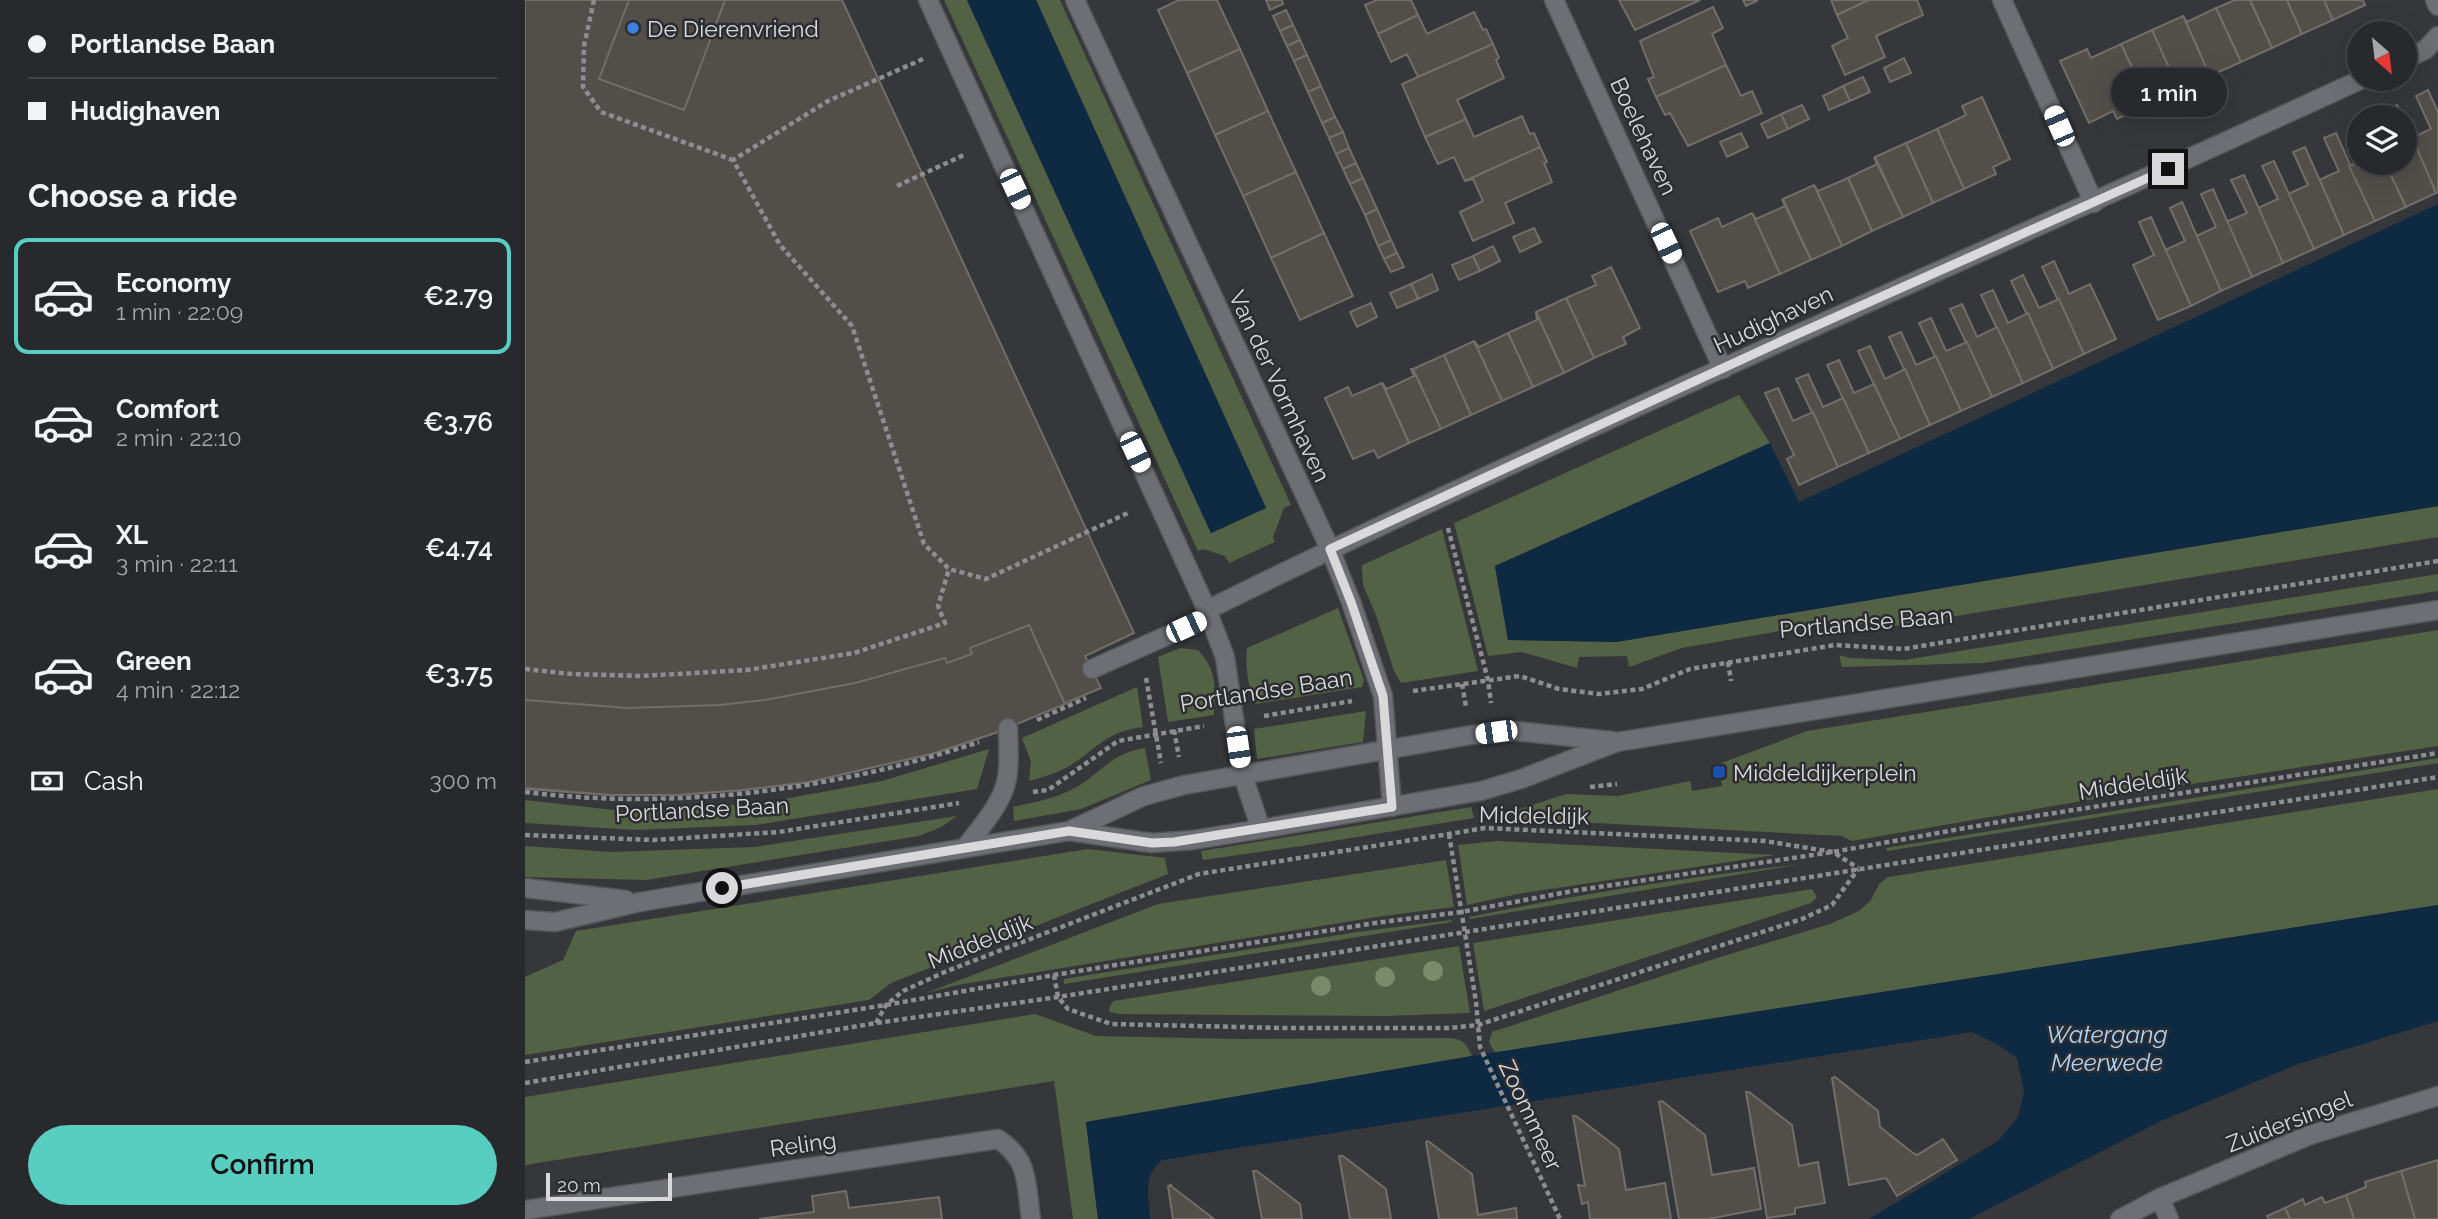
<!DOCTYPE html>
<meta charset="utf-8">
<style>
body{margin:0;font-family:Raleway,sans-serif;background:#303134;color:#f1f3f6;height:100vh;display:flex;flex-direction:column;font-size:26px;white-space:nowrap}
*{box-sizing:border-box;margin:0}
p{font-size:23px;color:#a5a6a9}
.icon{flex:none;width:38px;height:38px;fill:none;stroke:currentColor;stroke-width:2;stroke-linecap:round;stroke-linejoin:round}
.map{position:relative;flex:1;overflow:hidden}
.panel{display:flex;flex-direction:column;background:#28292c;width:525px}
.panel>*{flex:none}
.top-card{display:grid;align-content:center;height:154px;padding:0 28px;background:#28292c}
.needle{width:46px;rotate:152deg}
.controls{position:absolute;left:1822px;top:21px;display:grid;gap:14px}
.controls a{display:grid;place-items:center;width:70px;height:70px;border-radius:50%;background:#28292c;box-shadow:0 7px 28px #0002,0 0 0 2px #444548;font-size:35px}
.scale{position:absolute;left:21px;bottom:18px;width:126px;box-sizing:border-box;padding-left:7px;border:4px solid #d9d9dc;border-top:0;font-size:19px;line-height:24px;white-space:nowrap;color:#d9d9dc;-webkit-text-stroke:5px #2c2d31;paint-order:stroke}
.end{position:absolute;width:32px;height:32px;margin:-16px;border:9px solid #d9d9dc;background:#111;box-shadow:0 0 0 4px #111}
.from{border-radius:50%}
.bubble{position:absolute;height:49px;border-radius:24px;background:#28292c;box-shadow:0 7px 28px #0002,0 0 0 2px #444548;font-size:23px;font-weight:600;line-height:49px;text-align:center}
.car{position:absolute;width:21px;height:42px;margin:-21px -10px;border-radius:9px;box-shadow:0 0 5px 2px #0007;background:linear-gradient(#fff 24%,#345 0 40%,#fff 0 76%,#345 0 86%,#fff 0)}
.top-card b{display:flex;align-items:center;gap:24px;height:66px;font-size:26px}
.top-card b+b{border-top:2px solid #444548}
.top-card i{width:18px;height:18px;background:#f1f3f6}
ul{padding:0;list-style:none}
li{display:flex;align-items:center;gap:21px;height:116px;margin:0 14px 10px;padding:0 14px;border:4px solid transparent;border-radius:14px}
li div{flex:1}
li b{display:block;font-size:26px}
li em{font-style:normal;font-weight:600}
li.active{border-color:#58cec0}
li>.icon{width:63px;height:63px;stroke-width:1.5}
h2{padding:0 28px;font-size:32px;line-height:84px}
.pay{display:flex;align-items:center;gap:18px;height:77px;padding:0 28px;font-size:26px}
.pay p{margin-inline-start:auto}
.primary-button{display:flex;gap:14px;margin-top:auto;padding:14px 28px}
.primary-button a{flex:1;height:80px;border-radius:42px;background:#58cec0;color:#111;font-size:28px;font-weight:600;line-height:80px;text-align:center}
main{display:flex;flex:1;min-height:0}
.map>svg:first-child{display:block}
.green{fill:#536144}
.water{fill:#0e2942}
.building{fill:#524e4a;stroke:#726e69;stroke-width:2}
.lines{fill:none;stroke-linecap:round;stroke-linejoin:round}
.minor-casing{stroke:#56565a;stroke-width:21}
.path{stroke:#8e8e92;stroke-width:4.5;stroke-dasharray:5 3.5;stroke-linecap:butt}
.minor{stroke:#6e6f74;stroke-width:18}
.tree{fill:#7a8b6b}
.route{stroke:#d9d9dc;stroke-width:9}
.shop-dot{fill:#3f7fe0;stroke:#2c2d31;stroke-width:2.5}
.transit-dot{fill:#1a4fb4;stroke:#2c2d31;stroke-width:2.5}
.labels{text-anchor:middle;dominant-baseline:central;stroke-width:5;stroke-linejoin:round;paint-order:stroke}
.poi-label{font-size:23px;fill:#d9d9dc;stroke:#2c2d31;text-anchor:start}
.street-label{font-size:23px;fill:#d9d9dc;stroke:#2c2d31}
.water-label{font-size:24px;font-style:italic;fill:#add5fc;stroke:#2c2d31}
</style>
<main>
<section class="panel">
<div class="top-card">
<b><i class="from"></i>Portlandse Baan</b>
<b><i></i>Hudighaven</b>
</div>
<h2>Choose a ride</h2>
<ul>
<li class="active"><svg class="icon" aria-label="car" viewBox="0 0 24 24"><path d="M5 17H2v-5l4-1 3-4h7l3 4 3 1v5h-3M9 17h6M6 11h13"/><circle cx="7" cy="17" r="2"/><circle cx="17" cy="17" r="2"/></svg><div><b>Economy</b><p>1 min · 22:09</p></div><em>€2.79</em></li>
<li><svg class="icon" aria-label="car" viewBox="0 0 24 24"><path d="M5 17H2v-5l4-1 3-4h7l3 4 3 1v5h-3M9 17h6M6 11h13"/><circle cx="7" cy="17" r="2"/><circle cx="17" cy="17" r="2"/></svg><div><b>Comfort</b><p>2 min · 22:10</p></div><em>€3.76</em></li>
<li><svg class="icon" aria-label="car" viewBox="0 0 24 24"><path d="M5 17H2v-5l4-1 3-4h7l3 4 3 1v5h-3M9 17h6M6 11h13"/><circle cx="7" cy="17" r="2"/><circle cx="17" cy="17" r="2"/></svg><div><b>XL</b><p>3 min · 22:11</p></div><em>€4.74</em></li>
<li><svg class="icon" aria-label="car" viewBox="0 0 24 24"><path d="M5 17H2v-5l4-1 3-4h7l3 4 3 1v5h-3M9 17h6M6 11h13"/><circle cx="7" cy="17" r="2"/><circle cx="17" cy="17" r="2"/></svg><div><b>Green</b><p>4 min · 22:12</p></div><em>€3.75</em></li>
</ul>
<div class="pay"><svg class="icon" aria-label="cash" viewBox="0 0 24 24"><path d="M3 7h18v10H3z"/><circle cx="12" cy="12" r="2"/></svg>Cash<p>300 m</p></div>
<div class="primary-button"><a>Confirm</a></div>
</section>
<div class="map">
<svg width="1913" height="1219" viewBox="0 0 1913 1219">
<rect width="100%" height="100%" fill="#36373b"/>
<g class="green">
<polygon points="419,0 442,0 686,533 741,508 511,0 535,0 766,505 759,508 748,537 750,542 704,563 700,556 678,549 673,551"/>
<polygon points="1214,395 1245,443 970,566 983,640 1091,642 1913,506 1913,537 1370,626 1307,622 1157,648 1104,667 1102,656 1054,657 1052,668 997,652 963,656 929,523"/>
<polygon points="917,529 953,671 876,683 869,671 851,615 838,585 837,565"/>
<polygon points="1913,574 1913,591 1458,663 1317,667 1314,655 1326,658 1379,660"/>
<path d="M813 608 839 680 837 687 731 704C723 689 720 665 722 648Z"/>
<polygon points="1913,630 1913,746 1563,800 1327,841 1316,836 992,819 992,810 1041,794 1093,796 1165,781 1167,791 1197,786 1194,764 1282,731"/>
<path d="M655 648 673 650C693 672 690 687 689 715L643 722 633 657Z"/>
<path d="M612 687 618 727C577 733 572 750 541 768 529 774 517 777 504 781L506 762 497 738Z"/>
<polygon points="841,711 838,742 732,759 729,729"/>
<path d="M620 748 626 780 556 809 489 821 488 807C511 802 534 798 555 785 581 768 586 754 620 748Z"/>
<polygon points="464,749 452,789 231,825 110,830 0,823 0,800 98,811 237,803 357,781"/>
<polygon points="1913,758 1913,763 1362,851 1361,848"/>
<polygon points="1913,789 1913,905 970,1053 964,1042 967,1032 1192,958 1305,924 1334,911 1346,900 1354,884 1363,877"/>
<polygon points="946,807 949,818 777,846 678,860 676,851"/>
<polygon points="432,816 416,827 394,836 121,880 0,877 0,846 86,852 229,847"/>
<polygon points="972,841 1250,855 993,894 942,905 933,845"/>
<polygon points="563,849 640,858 643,874 366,983 344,1000 0,1055 0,977 38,960 51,931"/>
<polygon points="921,860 929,907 858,916 432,985 401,993 633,904"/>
<path d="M1277 864 945 919 944 917C1054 894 1165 877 1277 864Z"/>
<polygon points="1287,889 1292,897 1286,903 959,1011 948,943"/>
<polygon points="927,920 927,922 539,984 539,979 832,932"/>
<polygon points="934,946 945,1013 861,1016 595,1014 585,1012 584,1009 588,1001"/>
<path d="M510 1014 571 1036 715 1039 924 1038C938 1039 942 1044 947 1056L561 1122 573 1219H548L529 1081 0 1165V1097Z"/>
</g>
<g class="water">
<polygon points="442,0 511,0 741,508 686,533"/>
<polygon points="1913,204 1913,506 1091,642 983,640 970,566 1245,443 1274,502"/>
<path d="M1913 905V1021L1773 1064 1636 1121 1444 1219H1344L1473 1141 1493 1117 1499 1092 1492 1058 1472 1044 1447 1032 637 1160C617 1176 624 1195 625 1219H573L561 1122 947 1056Z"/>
</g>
<g class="building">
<polygon points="0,0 42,0 22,55 45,64 28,110 68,125 51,170 91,185 74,231 109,244 93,287 138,303 120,350 76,334 0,536"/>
<polygon points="0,0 317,0 609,633 560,656 576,688 470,733 410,753 284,782 218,790 151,795 85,795 0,789"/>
<polygon points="104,0 200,0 159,110 74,79"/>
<polygon points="654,0 692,0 715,49 662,73 633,10"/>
<polygon points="741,0 757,0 758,4 745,10"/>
<polygon points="852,0 886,0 893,15 853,34 840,5"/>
<polygon points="1094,0 1175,0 1110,30"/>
<polygon points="1218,0 1231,0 1232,1 1221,6"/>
<polygon points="1306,0 1344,0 1312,15"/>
<polygon points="1344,0 1392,0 1398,15 1351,36 1360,57 1320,75 1307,46 1323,38 1312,15"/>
<polygon points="1710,0 1725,0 1747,48 1716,62 1691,8"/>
<polygon points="1725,0 1762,0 1777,34 1747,48"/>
<polygon points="1762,0 1799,0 1808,20 1777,34"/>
<polygon points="1799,0 1838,0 1840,5 1808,20"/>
<polygon points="1188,7 1198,28 1187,34 1201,65 1131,97 1123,79 1129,77 1115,41"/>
<polygon points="1691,8 1716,62 1685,76 1658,16 1662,22"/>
<polygon points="761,10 768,25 755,31 748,16"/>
<polygon points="949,12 958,30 961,29 968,44 893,77 882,54 866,62 853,34 893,15 902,34"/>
<polygon points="1658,16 1685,76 1654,90 1627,30"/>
<polygon points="768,25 775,40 762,46 755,31"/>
<polygon points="1627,30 1654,90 1624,104 1596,44"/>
<polygon points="775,40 782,55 769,61 762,46"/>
<polygon points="968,44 974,58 971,60 979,78 932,100 941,119 900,137 877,84"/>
<polygon points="1596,44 1624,104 1592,119 1588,111 1564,123 1535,61 1562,49 1566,58"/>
<polygon points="715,49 743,111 690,135 662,73"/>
<polygon points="782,55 796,86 783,92 769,61"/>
<polygon points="1379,58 1386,73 1365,82 1359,68"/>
<polygon points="1201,65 1216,96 1227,91 1237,113 1163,146 1145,113 1140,115 1131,97"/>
<polygon points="1338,77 1345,92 1325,101 1318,86"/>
<polygon points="796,86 810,117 797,123 783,92"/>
<polygon points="1318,86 1325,101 1304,110 1298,96"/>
<polygon points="1903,90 1913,112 1913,192 1911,193 1886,138 1906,129 1891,96"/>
<polygon points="1457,97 1485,159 1468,167 1471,174 1439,189 1412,129 1441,115 1437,106"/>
<polygon points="1277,105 1284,119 1263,129 1256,114"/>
<polygon points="1872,105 1878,117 1863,117 1860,110"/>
<polygon points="743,111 771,172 718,196 690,135"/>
<polygon points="1256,114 1263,129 1243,138 1236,124"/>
<polygon points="997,116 1005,134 1009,133 1015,147 940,181 929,157 913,164 900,137 941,119 949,137"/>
<polygon points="810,117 818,132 804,138 797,123"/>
<polygon points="1880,120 1911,193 1881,207 1860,163 1880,163"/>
<polygon points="1412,129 1439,189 1408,203 1381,143"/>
<polygon points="818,132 824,148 811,154 804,138"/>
<polygon points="1216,133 1223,147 1202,157 1195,142"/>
<polygon points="1811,133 1850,221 1819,235 1794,180 1814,171 1799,138"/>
<polygon points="1381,143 1408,203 1378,217 1350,157"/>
<polygon points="1015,147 1022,162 1019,163 1027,182 980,203 989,223 948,241 935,212 958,201 948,179 940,181"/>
<polygon points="1780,147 1819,235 1789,249 1763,194 1783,185 1768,152"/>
<polygon points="824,148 831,163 818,169 811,154"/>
<polygon points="1349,157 1378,217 1347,231 1323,178 1352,164"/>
<polygon points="1749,161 1789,249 1758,263 1733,208 1753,199 1737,166"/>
<polygon points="1834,162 1860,163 1881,207 1850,221 1824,166"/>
<polygon points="831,163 838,178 825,184 818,169"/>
<polygon points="771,172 799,233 746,258 718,196"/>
<polygon points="1719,175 1758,263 1727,277 1701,222 1722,213 1706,180"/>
<polygon points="838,178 852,209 840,215 825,184"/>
<polygon points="1323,178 1347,231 1317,246 1289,185 1293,191"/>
<polygon points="1289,185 1317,246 1286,260 1258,199"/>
<polygon points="1688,189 1727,277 1696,291 1671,236 1691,227 1676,194"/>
<polygon points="1257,199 1286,260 1255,274 1227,213 1231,219 1260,206"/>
<polygon points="1657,202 1696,291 1666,306 1640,250 1660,241 1645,208"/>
<polygon points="852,209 866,240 853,246 840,215"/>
<polygon points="1227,213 1255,274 1223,288 1220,281 1193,292 1165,231 1193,218 1197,227"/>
<polygon points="1626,217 1666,306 1633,320 1608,265 1629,255 1614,222"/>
<polygon points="1009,228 1016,242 995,252 988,237"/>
<polygon points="799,233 828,296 775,320 746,258"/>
<polygon points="866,240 872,253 859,259 853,246"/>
<polygon points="968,246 975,261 955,271 948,256"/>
<polygon points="872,253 879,267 866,272 859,259"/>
<polygon points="948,256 955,271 934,280 927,265"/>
<polygon points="1529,261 1544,294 1565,284 1591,339 1559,354 1517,267"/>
<polygon points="1086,267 1115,328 1098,337 1101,344 1069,358 1041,298 1071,285 1067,276"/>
<polygon points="907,274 913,290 893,299 886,284"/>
<polygon points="1498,275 1514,308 1534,299 1559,354 1528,369 1486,281"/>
<polygon points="886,284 893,299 872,308 865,293"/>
<polygon points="1468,290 1483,323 1503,313 1528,369 1498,383 1456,295"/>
<polygon points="1041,298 1069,358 1039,373 1011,312"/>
<polygon points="846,303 852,317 832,327 825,312"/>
<polygon points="1437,304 1452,337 1472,327 1498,383 1467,397 1425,309"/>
<polygon points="1011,312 1039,373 1008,387 983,333 1012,320"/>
<polygon points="1406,318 1421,351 1442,342 1467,397 1436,411 1394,323"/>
<polygon points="1376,332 1391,365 1411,356 1436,411 1405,425 1364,337"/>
<polygon points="983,333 1008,387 977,401 949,341 954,347"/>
<polygon points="949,341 977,401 946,415 919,355"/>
<polygon points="1345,346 1360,379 1380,369 1405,425 1375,439 1333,351"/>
<polygon points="919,355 946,415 916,429 888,369"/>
<polygon points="1314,360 1329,393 1349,384 1375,439 1344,453 1302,365"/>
<polygon points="886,369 888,369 916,429 884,443 857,383 862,389 889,376"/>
<polygon points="1283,374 1298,407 1318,398 1344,453 1313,467 1271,379"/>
<polygon points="857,383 884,443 853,458 849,450 828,459 800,398 823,387 827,396"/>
<polygon points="1253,388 1268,421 1288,412 1313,467 1274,485 1262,459 1269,455 1240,393"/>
<polygon points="504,625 540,704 470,733 410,753 284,782 218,790 151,795 85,795 0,788 0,700 103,708 195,705 240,700 330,683 420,658 422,663 447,654 445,648"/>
<polygon points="1310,1077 1353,1111 1355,1127 1388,1153 1392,1155 1418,1139 1432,1160 1372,1196 1361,1178 1324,1185 1307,1078"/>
<polygon points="1221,1092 1224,1092 1267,1125 1274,1166 1293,1162 1300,1203 1270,1208 1270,1214 1242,1218"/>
<polygon points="1137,1101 1180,1135 1187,1175 1229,1168 1236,1209 1183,1219 1154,1219 1134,1102"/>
<polygon points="1048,1116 1051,1116 1094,1149 1101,1190 1140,1183 1146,1219 1065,1219 1063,1202 1057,1204 1053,1185 1060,1186"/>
<polygon points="903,1141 947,1174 953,1215 991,1208 992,1219 914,1219 901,1142"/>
<polygon points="814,1156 818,1156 861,1189 866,1219 825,1219"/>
<polygon points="1913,1160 1913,1219 1890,1219 1876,1171"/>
<polygon points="728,1171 732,1171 775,1204 777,1219 737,1219"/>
<polygon points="1876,1171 1890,1219 1829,1219 1821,1195 1841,1187 1840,1182"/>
<polygon points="646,1185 646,1186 689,1219 648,1219 643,1186"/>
<polygon points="321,1191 324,1208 414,1197 417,1219 234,1219 289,1212 287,1196"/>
<polygon points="1821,1195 1829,1219 1765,1219 1760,1208 1778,1199 1780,1205 1797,1197 1800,1203"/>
<polygon points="1760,1208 1765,1219 1744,1219 1742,1216"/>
</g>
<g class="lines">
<g class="minor-casing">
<g id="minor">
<polyline points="403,0 682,610 700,657 717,773 736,829"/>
<polyline points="550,0 805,549 826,602 858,696 867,807"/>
<polyline points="1029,0 1198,369"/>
<polyline points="1477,0 1569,203"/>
<polyline points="1910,0 1913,6"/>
<polyline points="1880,59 1900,50 1913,36"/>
<path d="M682 610C1062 422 1453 257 1837 79"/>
<polyline points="567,669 684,617"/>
<polyline points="544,831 627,843 668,840 736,829 956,791 996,779 1092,742 1913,610"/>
<path d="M440 848C455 828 478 803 482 778 485 762 483 744 483 728"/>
<polyline points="0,888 101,900"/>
<polyline points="0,920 30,922 115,902 544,831 619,796 659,785 946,735 990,731 1087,741"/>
<polyline points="1635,1198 1644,1219"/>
<path d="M0 1210 473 1139C505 1160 501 1185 506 1219"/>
<polyline points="1595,1219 1635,1198 1785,1135 1913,1096"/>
</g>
</g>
<g class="path">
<polyline points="69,0 59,46 58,87 76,112 208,160"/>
<polyline points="398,59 303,101 208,160 255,245 327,326 399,544 424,569 461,579 605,512"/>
<polyline points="372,186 441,154"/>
<polyline points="923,528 963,680 966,703"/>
<polyline points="1203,662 1206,681"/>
<polyline points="0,669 46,674 116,676 222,670 329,653 420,623 413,606 424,569"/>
<polyline points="621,678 636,763"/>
<polyline points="937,684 941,707"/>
<polyline points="888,691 995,676 1034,689 1074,694 1117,689 1165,669 1310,645 1378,649 1913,561"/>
<polyline points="739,716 827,701"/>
<polyline points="512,720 561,698"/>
<polyline points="649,730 654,757"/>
<polyline points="1065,787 1092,784"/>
<path d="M0 792C153 811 309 790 454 742"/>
<polyline points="508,792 523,790 593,741 679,726"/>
<polyline points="924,834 951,1002 955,1047 1035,1219"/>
<polyline points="0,835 128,840 254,832 434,803"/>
<polyline points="529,975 533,997 543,1009 586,1024 758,1028 924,1028 953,1025 1277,919 1307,905 1333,869"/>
<polyline points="351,1023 361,1005 378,991 422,971 674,874 924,834 960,828 981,829 1240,841 1308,852 1333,868"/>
<polyline points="0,1062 361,1005 529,975 850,923 936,912 1053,890 1308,852 1485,820 1913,753"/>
<polyline points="0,1083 351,1023 533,997 1913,777"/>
</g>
<use href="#minor" class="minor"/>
</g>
<g class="tree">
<circle cx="908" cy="971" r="10"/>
<circle cx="860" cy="977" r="10"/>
<circle cx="796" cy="986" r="10"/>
</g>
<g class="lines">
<polyline class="route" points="197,888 544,831 627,843 649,842 867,807 858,696 826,602 805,549 1259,340 1643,169"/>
</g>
<circle class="shop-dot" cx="108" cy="28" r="7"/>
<rect class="transit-dot" x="1187" y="765" width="14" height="14" rx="3.5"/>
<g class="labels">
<g class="poi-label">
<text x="122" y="28">De Dierenvriend</text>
<text x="1208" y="772">Middeldijkerplein</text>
</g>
<g class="street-label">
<text transform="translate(1119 136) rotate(65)">Boelehaven</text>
<text transform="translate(1248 319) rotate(-25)">Hudighaven</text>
<text transform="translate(755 386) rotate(65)">Van der Vormhaven</text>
<text transform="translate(1341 622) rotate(-5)">Portlandse Baan</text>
<text transform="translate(741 690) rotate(-9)">Portlandse Baan</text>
<text transform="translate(1608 783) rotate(-9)">Middeldijk</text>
<text transform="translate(177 809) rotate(-3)">Portlandse Baan</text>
<text transform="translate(1009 815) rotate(1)">Middeldijk</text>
<text transform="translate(455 941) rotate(-22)">Middeldijk</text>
<text transform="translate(1006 1115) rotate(65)">Zoommeer</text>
<text transform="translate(1764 1121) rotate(-21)">Zuidersingel</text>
<text transform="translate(278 1144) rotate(-8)">Reling</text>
</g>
<g class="water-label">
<text x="1582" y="1034">Watergang<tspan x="1582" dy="28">Meerwede</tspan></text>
</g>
</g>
</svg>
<div class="controls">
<a><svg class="needle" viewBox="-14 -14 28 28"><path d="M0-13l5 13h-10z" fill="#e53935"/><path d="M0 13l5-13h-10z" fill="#a5a6a9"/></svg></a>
<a><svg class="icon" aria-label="layers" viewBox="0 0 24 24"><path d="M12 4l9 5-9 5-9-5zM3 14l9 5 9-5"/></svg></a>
</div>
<div class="scale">20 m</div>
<i class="end from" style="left:197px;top:888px"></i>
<i class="end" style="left:1643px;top:169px"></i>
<div class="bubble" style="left:1586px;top:68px;width:116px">1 min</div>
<i class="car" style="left:1534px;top:126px;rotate:336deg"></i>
<i class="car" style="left:490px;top:189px;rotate:155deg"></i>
<i class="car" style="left:1141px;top:243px;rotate:155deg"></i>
<i class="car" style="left:610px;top:452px;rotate:155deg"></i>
<i class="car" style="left:661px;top:627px;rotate:65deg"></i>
<i class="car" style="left:971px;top:732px;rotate:262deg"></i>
<i class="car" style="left:713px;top:747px;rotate:172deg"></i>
</div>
</main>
